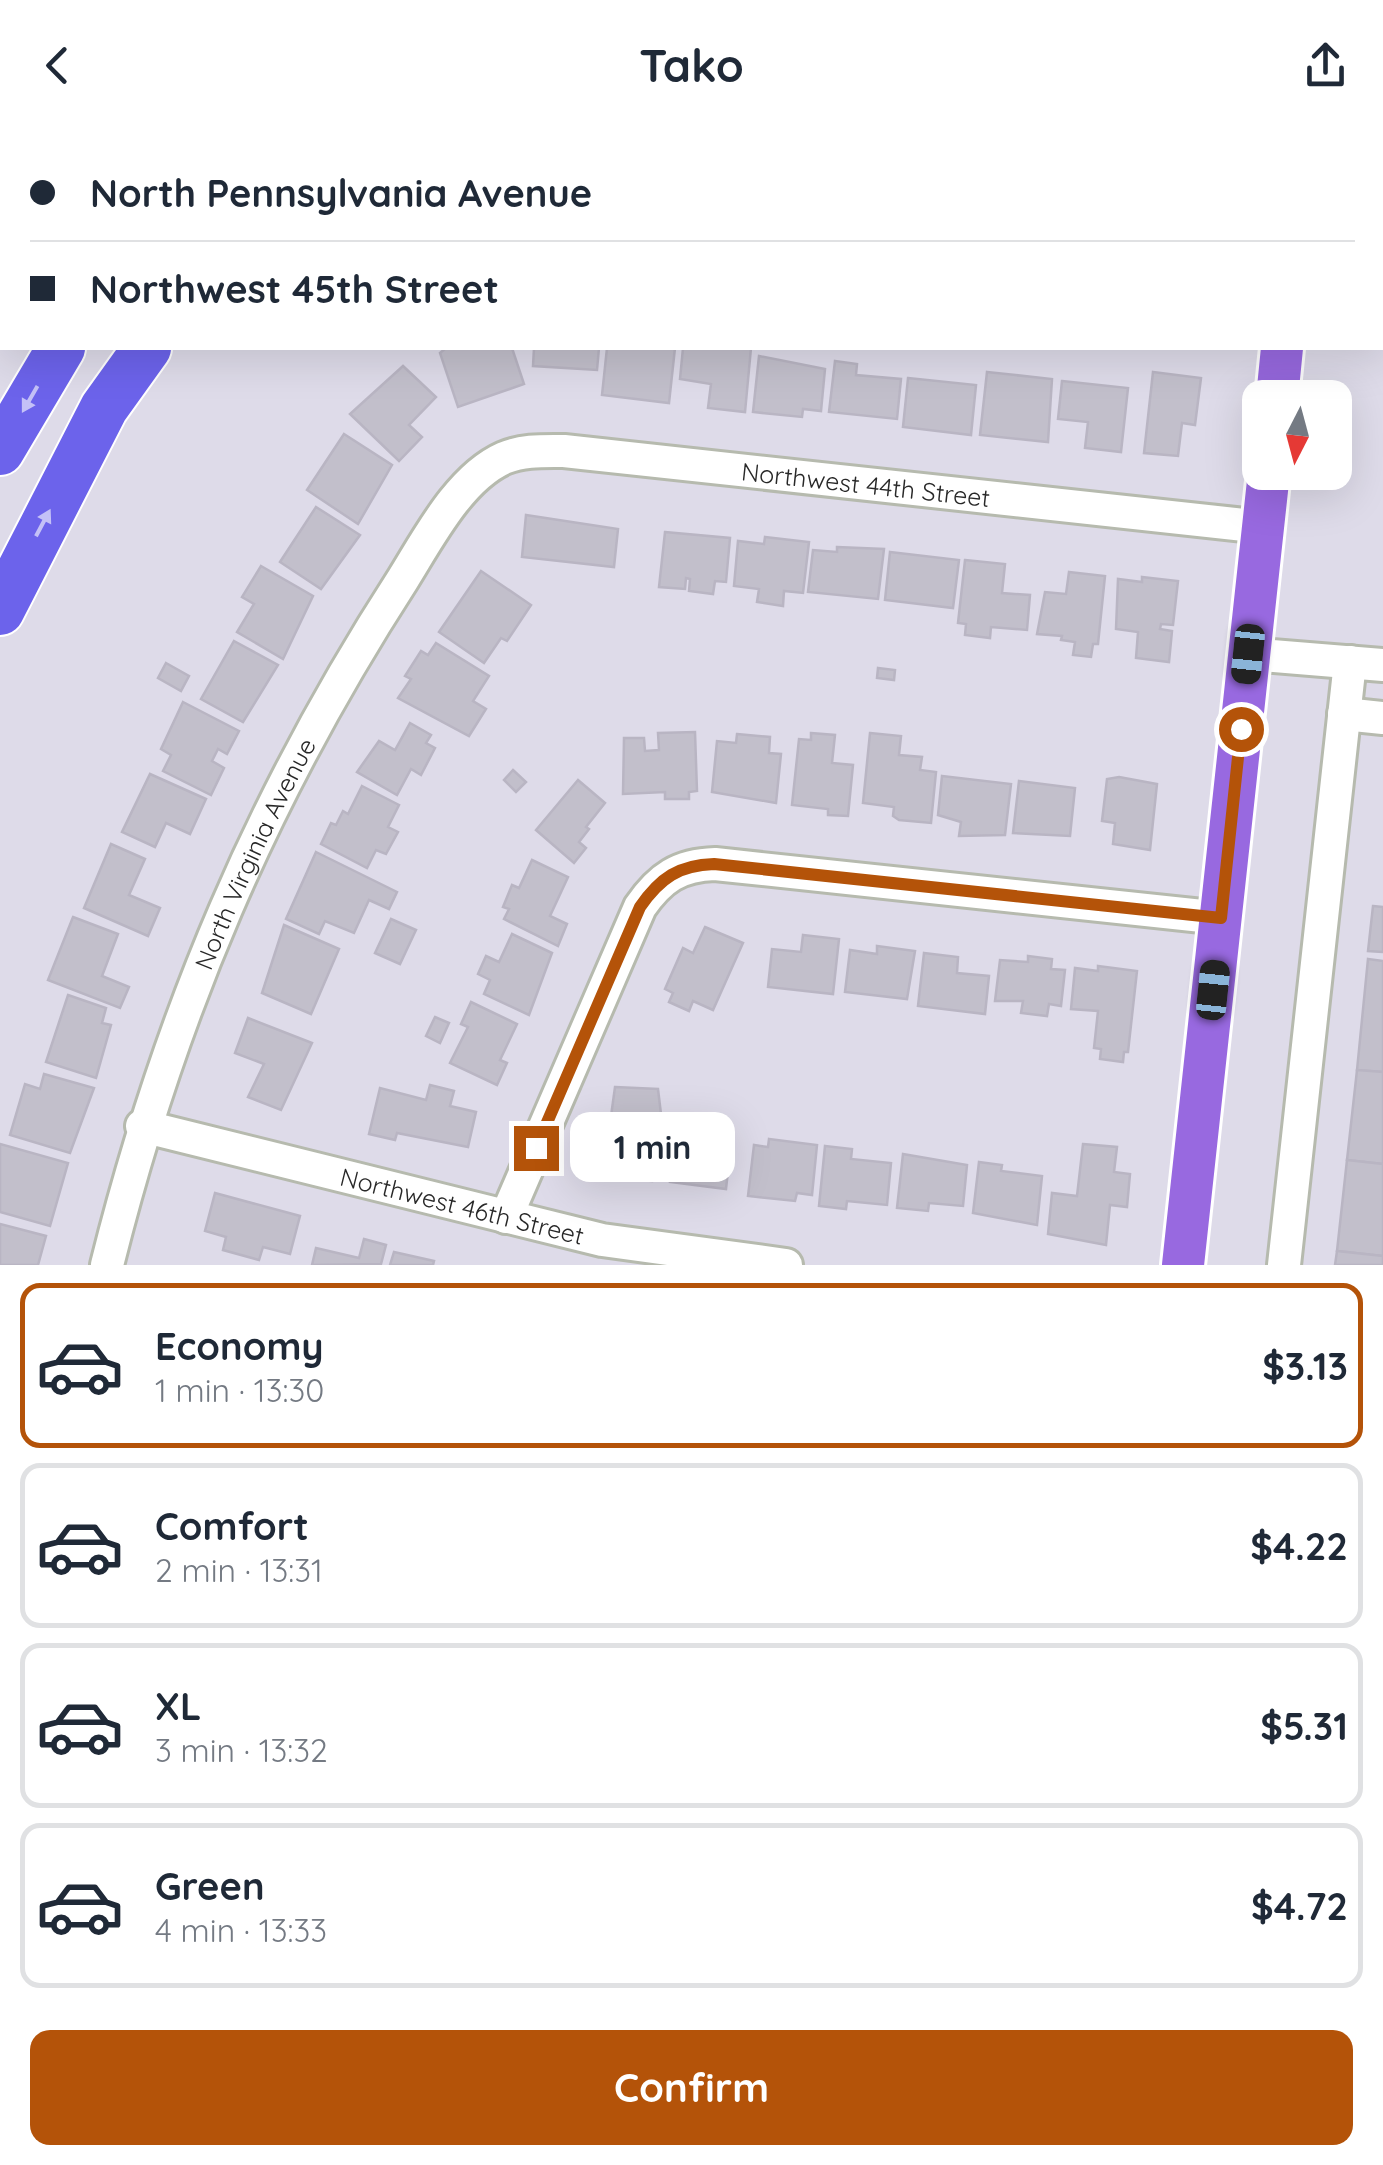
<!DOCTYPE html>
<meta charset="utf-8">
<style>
body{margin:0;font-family:Quicksand,sans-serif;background:#f2f2f3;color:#1f2937;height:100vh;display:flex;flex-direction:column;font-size:38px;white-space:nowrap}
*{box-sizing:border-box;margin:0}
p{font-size:32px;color:#747a83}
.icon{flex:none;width:55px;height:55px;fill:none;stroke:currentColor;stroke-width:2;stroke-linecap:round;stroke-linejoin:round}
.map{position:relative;height:1135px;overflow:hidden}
.panel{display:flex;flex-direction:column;background:#fff;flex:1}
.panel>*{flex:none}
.guide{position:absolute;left:0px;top:0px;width:1385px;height:220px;box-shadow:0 10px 40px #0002;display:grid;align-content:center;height:220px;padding:0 30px;background:#fff}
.needle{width:65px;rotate:186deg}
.buttons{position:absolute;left:1242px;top:250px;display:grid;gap:20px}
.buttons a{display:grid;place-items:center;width:110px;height:110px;border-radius:20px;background:#fff;box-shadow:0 10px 40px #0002;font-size:50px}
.end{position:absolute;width:45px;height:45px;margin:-22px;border:12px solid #b45309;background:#fff;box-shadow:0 0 0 5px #fff}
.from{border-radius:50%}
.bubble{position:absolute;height:70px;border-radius:20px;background:#fff;box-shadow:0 10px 40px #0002;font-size:32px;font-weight:700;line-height:70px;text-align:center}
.car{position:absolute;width:30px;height:60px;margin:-30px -15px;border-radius:12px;box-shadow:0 0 8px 2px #0007;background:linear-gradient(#222 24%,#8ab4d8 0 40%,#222 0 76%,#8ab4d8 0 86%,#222 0)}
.guide b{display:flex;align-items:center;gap:35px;height:95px;font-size:38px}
.guide b+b{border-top:2px solid #e0e1e3}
.guide i{width:25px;height:25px;background:#1f2937}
ul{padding:18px 0 0;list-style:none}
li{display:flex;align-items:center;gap:30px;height:165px;margin:0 20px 15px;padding:0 10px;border:5px solid #e0e1e3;border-radius:20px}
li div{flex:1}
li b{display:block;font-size:38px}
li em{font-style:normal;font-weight:700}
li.on{border-color:#b45309}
li>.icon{width:90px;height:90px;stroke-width:1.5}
.action{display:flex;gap:20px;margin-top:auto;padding:20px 30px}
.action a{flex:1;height:115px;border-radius:20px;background:#b45309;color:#fff;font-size:40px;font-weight:700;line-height:115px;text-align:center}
header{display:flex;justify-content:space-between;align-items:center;height:130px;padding:0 30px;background:#fff;font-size:45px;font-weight:700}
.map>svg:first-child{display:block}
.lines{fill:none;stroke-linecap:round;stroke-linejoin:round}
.stream{stroke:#e0d578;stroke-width:9}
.building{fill:#c2bfcb;stroke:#b9b5c3;stroke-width:2.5}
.minor-casing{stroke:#b6baae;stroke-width:38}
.major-casing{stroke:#fff;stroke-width:48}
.highway-casing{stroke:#fff;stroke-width:52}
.minor{stroke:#fff;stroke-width:32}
.major{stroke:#9869e0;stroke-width:42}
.highway{stroke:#6c63eb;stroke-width:48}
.oneway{fill:#c4c1f7}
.route{stroke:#b45309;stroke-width:12}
.labels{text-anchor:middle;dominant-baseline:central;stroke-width:10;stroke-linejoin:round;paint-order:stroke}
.street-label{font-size:25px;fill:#282828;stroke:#fff}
</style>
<header><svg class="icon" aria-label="back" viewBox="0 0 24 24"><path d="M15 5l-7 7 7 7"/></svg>Tako<svg class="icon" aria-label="share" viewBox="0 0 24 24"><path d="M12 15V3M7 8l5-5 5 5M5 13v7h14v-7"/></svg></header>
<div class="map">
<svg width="1383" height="1135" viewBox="0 0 1383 1135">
<rect width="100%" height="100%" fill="#dedbe9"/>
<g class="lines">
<g class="stream">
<polyline points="975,0 992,2"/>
<polyline points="1382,88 1383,89"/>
</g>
</g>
<g class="building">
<polygon points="446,218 512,218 524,254 458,277 440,223"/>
<polygon points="534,218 599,218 597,240 533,236"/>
<polygon points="607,218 675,218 669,273 602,265"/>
<polygon points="683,218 751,218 745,282 708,278 711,254 680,249"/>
<polygon points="759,226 825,239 821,281 803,279 802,287 753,282"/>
<polygon points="835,231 857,234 856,245 901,249 897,289 829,282"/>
<polygon points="403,236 436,267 409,295 422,307 399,331 350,284"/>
<polygon points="987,242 1052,249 1048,312 980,305"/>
<polygon points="1153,242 1201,248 1195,295 1182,293 1178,326 1144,323"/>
<polygon points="908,248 976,255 971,305 903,297"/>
<polygon points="1062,251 1128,258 1121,322 1085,318 1088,292 1058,289"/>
<polygon points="344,304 392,335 358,394 307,360"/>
<polygon points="316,377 360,405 321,459 280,432"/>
<polygon points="526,385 618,399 614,437 522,427"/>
<polygon points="665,402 730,408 726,452 715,451 713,464 689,461 690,449 686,448 685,459 659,457"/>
<polygon points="765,407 809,412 803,463 784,461 783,476 757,472 759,459 734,456 738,411 764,414"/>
<polygon points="837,417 884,419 878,469 808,462 813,420 837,422"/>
<polygon points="890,422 959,430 953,478 885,470"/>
<polygon points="965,430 1005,434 1002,463 1030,465 1027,500 991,497 990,508 965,505 966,494 958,493"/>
<polygon points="261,436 313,466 283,529 237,502 254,474 242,467"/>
<polygon points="481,441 531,475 507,511 501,508 484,533 439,502"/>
<polygon points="1069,442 1105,446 1098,514 1093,514 1091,527 1073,525 1075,512 1061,510 1062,506 1037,504 1045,462 1066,464"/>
<polygon points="1142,447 1178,451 1173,495 1161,494 1160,499 1172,501 1169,532 1136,528 1138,502 1116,499 1118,449 1142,452"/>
<polygon points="234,511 278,535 243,592 201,569"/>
<polygon points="436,513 489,546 473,571 486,579 469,606 398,568 411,549 405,546 421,521 428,525"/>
<polygon points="166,533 189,546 181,561 158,548"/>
<polygon points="878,538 895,540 894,550 877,548"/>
<polygon points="183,572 239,601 227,624 218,619 212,631 224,638 211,665 163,641 171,625 161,619"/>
<polygon points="410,593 431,605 426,613 435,618 421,645 411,639 397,665 357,642 379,611 395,620"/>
<polygon points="695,602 697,661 689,662 689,669 665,669 665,662 623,664 624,608 644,608 645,621 659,620 658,603"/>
<polygon points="811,603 835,605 832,633 853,635 848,686 828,685 828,679 792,675 799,609 811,610"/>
<polygon points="870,603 901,606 899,625 922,627 920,640 936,642 931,693 899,690 893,686 894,677 863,673"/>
<polygon points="737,604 770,607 769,623 781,624 776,673 712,662 717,611 736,613"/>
<polygon points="513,640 526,652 516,662 504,650"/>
<polygon points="150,644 206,669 190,704 166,693 155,717 122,702"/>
<polygon points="942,646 1011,654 1005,705 959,706 961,692 938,685"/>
<polygon points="1119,647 1157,654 1150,720 1113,714 1115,693 1102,691 1107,649"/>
<polygon points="578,650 605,673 586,697 589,699 579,712 586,718 574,733 536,700"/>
<polygon points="1019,651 1075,658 1070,706 1013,703"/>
<polygon points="362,656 399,675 388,697 398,702 386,724 376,720 367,738 321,714 331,693 336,695 343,681 348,684"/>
<polygon points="111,714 145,729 129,765 160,778 148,806 84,778"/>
<polygon points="316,722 397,762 389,779 369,770 354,803 325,791 319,804 286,789"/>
<polygon points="532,730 568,747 550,786 567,794 558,816 504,789 509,779 503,777 512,755 519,758"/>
<polygon points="1373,776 1383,777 1383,822 1368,821"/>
<polygon points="73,787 118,804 102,846 129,857 120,878 48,850"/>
<polygon points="391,789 416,800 400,834 375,823"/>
<polygon points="284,795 339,819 311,884 262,863"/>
<polygon points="705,797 743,813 713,880 693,871 689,881 669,872 673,863 665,859 683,818 693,823"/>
<polygon points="512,804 552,823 529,885 484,864 490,850 478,844 486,826 499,832"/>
<polygon points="803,805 839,809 833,864 768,857 772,819 801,822"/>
<polygon points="877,816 915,821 907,869 845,862 850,820 877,824"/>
<polygon points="924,823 958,827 957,843 989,846 985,884 918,876"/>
<polygon points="1028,826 1052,829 1051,839 1065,840 1061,876 1049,874 1047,886 1021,883 1023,871 995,871 1000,830 1028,832"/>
<polygon points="1368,829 1383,831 1383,942 1357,940"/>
<polygon points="1098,836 1137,841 1128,922 1124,922 1123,932 1100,929 1101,919 1094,918 1098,881 1071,879 1075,838 1098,841"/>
<polygon points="68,865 106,878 102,893 111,895 96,948 46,932"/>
<polygon points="471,872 517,894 500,930 507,933 497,955 450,933 468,897 461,894"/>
<polygon points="435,887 449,893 440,913 426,906"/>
<polygon points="248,888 312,913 281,980 248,967 264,934 235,923"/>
<polygon points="1357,940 1383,942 1383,1034 1347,1030"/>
<polygon points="44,944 94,958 70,1023 10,1005 25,954 40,959"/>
<polygon points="430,955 454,961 450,976 476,982 468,1017 397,1003 395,1010 369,1004 380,958 426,970"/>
<polygon points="615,957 658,959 661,984 672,985 671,1001 660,1001 660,1011 655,1011 652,1051 620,1049 622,1019 612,1018 612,1008 608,1008"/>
<polygon points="700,998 723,1000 722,1013 731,1014 726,1059 670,1052 675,1005 699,1007"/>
<polygon points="769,1009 817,1015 812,1065 797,1063 795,1071 748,1066 754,1015 768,1017"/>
<polygon points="0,1014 68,1033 50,1096 0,1082"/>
<polygon points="1083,1014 1117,1017 1114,1042 1130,1044 1127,1077 1110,1075 1106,1115 1048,1104 1052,1063 1077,1066"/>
<polygon points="825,1016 852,1019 851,1029 891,1033 887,1075 847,1071 846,1079 819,1076"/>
<polygon points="903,1024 967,1035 963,1076 929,1073 928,1081 897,1078"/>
<polygon points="1347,1030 1383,1034 1383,1126 1337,1121"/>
<polygon points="979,1032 1002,1035 1001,1041 1042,1046 1037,1095 973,1083"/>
<polygon points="215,1063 300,1086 290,1124 263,1117 259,1130 223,1120 226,1107 205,1101"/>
<polygon points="0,1094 46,1106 38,1135 0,1135"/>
<polygon points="364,1109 386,1115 381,1134 312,1135 316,1118 359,1128"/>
<polygon points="1337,1121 1383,1126 1383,1135 1335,1135"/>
<polygon points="394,1122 434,1131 433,1135 390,1135"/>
</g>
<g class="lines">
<g class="minor-casing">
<g id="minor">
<polyline points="1249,524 1383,535"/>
<polyline points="1344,584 1383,588"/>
<path id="s1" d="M142 996 602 1110 786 1135"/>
<path d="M506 1087 640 777C660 748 679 735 715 734L1221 788"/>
<path id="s2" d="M107 1135C170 883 262 667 403 449 428 409 459 348 504 328 523 320 543 321 564 321L1263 397"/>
<polyline points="1284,1135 1350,532"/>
</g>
</g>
<g class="major-casing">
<g id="major">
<polyline points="1306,2 1306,0"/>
<polyline points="1277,268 1282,218"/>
<polyline points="1183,1135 1269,342"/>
</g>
</g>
<g class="highway-casing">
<g id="highway">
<polyline points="216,2 218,0"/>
<polyline points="313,2 315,0"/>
<polyline points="393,2 396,0"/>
<polyline points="0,321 61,218"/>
<polyline points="0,481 104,278 147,218"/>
</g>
</g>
<use href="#minor" class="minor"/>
<use href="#major" class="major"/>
<use href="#highway" class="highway"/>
</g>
<defs><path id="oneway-solid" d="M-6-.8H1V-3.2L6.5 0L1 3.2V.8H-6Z" transform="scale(2.5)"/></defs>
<g class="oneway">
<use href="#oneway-solid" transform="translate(30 269) rotate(120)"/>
<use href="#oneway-solid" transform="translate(43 393) rotate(-62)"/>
</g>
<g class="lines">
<path class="route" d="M536 1018 640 777C660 748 679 735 714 734L1221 788 1241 599"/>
</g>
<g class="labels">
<g class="street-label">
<text stroke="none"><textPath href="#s2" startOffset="1275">Northwest 44th Street</textPath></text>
<text stroke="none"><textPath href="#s2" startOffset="438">North Virginia Avenue</textPath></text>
<text stroke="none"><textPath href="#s1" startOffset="330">Northwest 46th Street</textPath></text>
</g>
</g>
</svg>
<div class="buttons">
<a><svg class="needle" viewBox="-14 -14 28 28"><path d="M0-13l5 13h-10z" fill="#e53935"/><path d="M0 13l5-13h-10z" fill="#747a83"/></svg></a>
</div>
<i class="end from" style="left:1241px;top:599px"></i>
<i class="end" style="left:536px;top:1018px"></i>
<div class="bubble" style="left:570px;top:982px;width:165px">1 min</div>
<i class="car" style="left:1248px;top:524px;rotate:186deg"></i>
<i class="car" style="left:1213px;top:860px;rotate:6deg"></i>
<div class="guide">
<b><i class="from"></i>North Pennsylvania Avenue</b>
<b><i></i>Northwest 45th Street</b>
</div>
</div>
<section class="panel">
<ul>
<li class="on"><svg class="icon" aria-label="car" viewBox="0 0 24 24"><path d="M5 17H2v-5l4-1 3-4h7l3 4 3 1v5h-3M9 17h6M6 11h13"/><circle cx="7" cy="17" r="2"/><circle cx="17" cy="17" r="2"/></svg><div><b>Economy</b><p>1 min · 13:30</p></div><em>$3.13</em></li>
<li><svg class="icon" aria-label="car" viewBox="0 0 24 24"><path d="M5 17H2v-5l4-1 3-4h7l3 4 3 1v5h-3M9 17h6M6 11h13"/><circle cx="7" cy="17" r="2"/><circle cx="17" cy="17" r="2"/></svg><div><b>Comfort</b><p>2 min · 13:31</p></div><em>$4.22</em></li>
<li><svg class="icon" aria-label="car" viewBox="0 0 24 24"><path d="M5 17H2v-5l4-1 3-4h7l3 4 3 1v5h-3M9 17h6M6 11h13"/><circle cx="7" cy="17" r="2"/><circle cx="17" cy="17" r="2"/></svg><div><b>XL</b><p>3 min · 13:32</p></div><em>$5.31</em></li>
<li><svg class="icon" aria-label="car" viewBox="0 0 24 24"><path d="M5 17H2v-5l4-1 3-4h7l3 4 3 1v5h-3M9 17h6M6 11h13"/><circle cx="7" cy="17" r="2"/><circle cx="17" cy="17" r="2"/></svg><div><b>Green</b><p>4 min · 13:33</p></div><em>$4.72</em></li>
</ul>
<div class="action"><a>Confirm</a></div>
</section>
